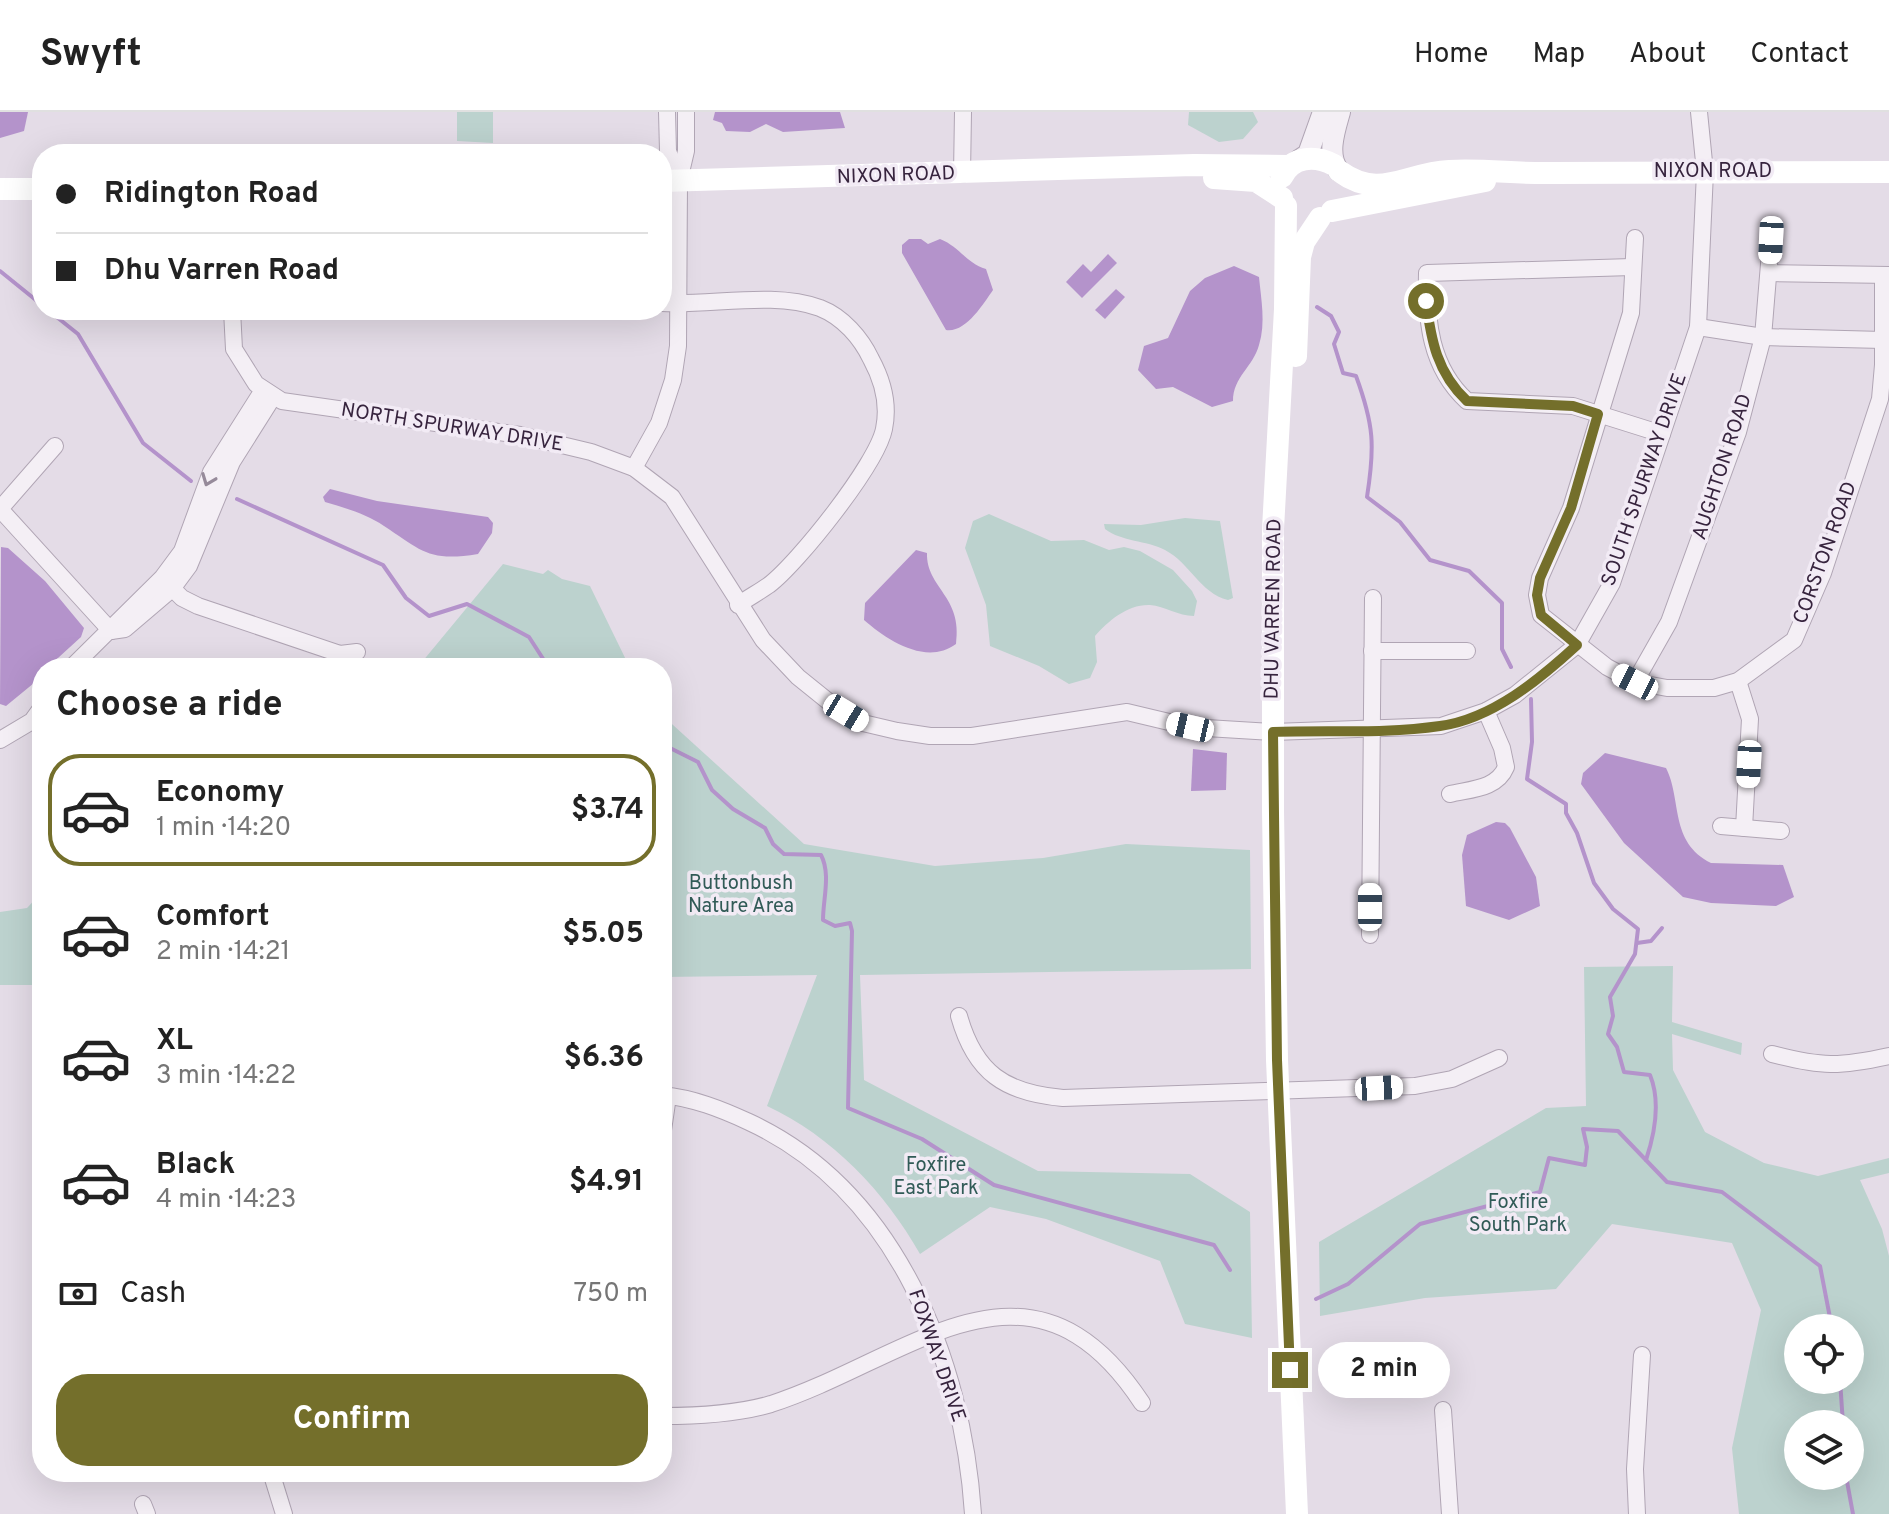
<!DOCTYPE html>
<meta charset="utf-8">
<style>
body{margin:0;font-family:Overpass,sans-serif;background:#f6f6f6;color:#222;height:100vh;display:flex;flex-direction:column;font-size:30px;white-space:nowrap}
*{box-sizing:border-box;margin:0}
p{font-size:26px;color:#767676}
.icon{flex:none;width:44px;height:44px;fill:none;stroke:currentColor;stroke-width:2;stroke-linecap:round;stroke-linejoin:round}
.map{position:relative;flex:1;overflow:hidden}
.side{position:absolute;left:32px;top:546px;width:640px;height:824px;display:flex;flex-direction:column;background:#fff;border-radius:32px;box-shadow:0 8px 32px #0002}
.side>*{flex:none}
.hud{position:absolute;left:32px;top:32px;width:640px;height:176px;border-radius:32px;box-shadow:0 8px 32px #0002;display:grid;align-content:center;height:176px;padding:0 24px;background:#fff}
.fabs{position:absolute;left:1784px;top:1202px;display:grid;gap:16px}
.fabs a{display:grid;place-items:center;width:80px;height:80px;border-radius:50%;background:#fff;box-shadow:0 8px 32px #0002;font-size:40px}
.end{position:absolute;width:36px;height:36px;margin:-18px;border:10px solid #746f2b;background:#fff;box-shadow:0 0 0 4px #fff}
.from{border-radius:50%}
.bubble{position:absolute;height:56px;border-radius:28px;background:#fff;box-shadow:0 8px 32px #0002;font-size:26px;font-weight:700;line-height:56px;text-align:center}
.car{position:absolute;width:24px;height:48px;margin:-24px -12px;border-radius:10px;box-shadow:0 0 6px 2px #0007;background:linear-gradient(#fff 24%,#345 0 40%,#fff 0 76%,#345 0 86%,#fff 0)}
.hud b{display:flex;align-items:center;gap:28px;height:76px;font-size:30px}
.hud b+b{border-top:2px solid #e0e0e0}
.hud i{width:20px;height:20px;background:#222}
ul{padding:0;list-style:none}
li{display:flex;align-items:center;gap:24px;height:112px;margin:0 16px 12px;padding:0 8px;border:4px solid transparent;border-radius:32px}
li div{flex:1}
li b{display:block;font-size:30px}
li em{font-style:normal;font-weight:700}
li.selected{border-color:#746f2b}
li>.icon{width:72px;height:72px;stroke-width:1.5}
h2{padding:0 24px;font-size:36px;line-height:96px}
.pay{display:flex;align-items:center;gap:20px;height:88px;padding:0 24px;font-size:30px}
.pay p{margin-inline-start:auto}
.action{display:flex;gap:16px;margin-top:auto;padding:16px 24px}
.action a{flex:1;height:92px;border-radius:32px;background:#746f2b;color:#fff;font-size:32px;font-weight:700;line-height:92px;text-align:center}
header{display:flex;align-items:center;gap:48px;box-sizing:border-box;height:112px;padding:0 40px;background:#fff;border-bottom:2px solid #e0e0e0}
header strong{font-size:38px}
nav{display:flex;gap:44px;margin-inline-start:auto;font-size:28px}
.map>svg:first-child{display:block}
.green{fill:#bcd2ce;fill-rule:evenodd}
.water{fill:#b493cb}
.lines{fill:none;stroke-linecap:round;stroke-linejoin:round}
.stream{stroke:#b493cb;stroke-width:4}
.minor-casing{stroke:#b0a5b4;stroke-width:18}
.tertiary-casing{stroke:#b0a5b4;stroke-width:22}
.minor{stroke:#f4eff5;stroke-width:16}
.tertiary{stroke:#f4eff5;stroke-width:20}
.secondary{stroke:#fff;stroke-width:22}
.oneway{stroke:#968a9a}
.route{stroke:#746f2b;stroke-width:10}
.labels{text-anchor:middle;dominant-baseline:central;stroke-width:7;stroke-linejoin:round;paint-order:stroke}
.street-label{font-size:20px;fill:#37243e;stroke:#f2ebf5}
.park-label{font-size:20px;fill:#315b57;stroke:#f2ebf5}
</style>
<header>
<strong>Swyft</strong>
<nav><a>Home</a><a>Map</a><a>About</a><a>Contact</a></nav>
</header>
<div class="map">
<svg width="1889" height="1402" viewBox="0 0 1889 1402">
<rect width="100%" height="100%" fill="#e4dce7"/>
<g class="green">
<polygon points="457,0 493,0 493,31 457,29"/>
<polygon points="1189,0 1253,0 1258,10 1243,27 1219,30 1188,13"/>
<path d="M989 402 1051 429 1084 428 1109 438 1124 435 1140 439 1173 458 1192 479 1197 489 1194 504C1178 504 1165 494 1150 493 1128 492 1108 509 1095 524L1097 550 1090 566 1069 572 1039 554 990 534 986 493 965 436 973 409Z"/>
<path d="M1185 406 1220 409 1233 486 1228 488C1200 481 1190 451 1165 438 1146 428 1122 430 1105 417L1104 412 1141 413Z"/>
<polygon points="503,452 543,462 548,458 562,467 590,474 630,556 417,556"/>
<path d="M662 603 804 732 935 754 1043 746 1126 732 1250 738 1251 857 860 863 864 968 1038 1059 1190 1062 1250 1100 1252 1226 1185 1212 1160 1149 1046 1107 990 1095 920 1142C885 1080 832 1024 767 994L817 863 662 865Z"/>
<polygon points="42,780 42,873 0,873 0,800 27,796"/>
<path d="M1673 854 1672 910 1742 931 1741 943 1672 922 1673 958 1705 1020 1764 1051 1818 1064 1889 1046V1061L1860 1068 1882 1117 1889 1144V1402H1739L1732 1336 1761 1198 1732 1131 1612 1112 1556 1177 1425 1186 1320 1204 1319 1130 1546 996 1586 994 1584 855ZM1798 1216H1850V1268H1798ZM1798 1312H1850V1364H1798Z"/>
</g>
<g class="water">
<polygon points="0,0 28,0 24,19 0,26"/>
<polygon points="715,0 840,0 845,16 783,20 766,12 750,20 726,19 722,11 713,8"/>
<path d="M909 127H921L928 132 940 127C960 135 966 151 986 157L993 178C983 192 966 221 946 218L902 141V133Z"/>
<polygon points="1108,142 1117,151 1082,186 1066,170 1083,152 1091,160"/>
<path d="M1234 154 1259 165C1261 187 1266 211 1259 233 1253 255 1233 265 1233 289L1212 295 1173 275 1156 277 1138 258 1144 234 1168 226 1190 179 1205 166Z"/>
<polygon points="1116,177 1125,185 1105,207 1095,198"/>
<path d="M330 377 377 389 488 405 493 411 492 421 478 442C429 450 422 439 384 414 367 402 345 396 325 390L323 385Z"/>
<polygon points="1,435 8,436 45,469 84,516 81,525 47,556 42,556 34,571 6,594 0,592"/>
<path d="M916 438 927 441C926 476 963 484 956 532 926 554 887 528 864 508L865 491Z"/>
<polygon points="1193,637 1227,641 1226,678 1191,679"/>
<path d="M1605 641 1666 656C1682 687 1669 730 1711 751L1783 753 1794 785 1776 794 1711 791 1683 785 1624 731 1581 672 1583 661Z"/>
<polygon points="1496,710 1505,711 1510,716 1536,765 1540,794 1509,808 1466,794 1462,743 1467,723"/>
</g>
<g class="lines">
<g class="stream">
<polyline points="0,159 42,193"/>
<path d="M1317 195 1331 204 1339 220 1334 232 1343 261 1356 264C1374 313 1375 334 1367 385L1400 410 1430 448 1469 459 1502 491V537L1511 555"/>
<polyline points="48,198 78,222 143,331 191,369"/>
<polyline points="237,387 383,453 406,486 429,504 467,492 529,525 549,556"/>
<path d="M1531 587 1532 630 1527 667 1566 692V701L1577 721 1594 771 1613 797 1638 817 1635 842 1610 885 1613 904 1608 922 1617 935 1624 960 1650 963C1661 990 1655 1021 1646 1048"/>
<path d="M662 632 698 650 712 678 733 697 765 716 773 732 784 742 821 743C831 762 823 787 823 808L835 814 850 811 852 819 848 996 922 1027 994 1073 1214 1133 1230 1158"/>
<polyline points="1637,831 1651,829 1662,816"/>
<polyline points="1316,1187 1348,1172 1420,1112 1540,1080 1549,1046 1585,1053 1587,1035 1583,1017 1618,1019 1667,1070 1722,1080 1820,1154 1832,1216"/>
<polyline points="1840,1268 1843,1312"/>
<polyline points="1846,1364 1853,1402"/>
</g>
<g class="minor-casing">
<g id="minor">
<polyline points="667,0 668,39 678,67"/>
<polyline points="962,62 963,0"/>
<polyline points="1635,126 1631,201 1571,396 1540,466 1537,483 1541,503 1607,555 1635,570 1667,576 1714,576 1738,569 1794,528 1823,461 1880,287 1883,253 1883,163"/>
<path d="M1632 155 1427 161C1426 209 1430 255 1467 289L1573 294 1662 322"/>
<polyline points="1769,161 1889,163"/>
<path d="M662 191C712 194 772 179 820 196 843 205 861 226 871 247 883 269 889 293 884 317 877 352 798 451 769 473 759 480 748 486 738 493"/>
<polyline points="232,198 234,237 256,272 282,289 520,323 591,340 634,356 672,385 763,528 798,565 829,590 863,611 897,619 930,624 972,624 1127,600 1190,615 1273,620 1441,614 1486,599 1515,583 1577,533 1612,471 1698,215 1705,60 1699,0"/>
<polyline points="1698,215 1763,225 1883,228"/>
<polyline points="55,334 0,397 111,519"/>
<polyline points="634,356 659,311 673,268 678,234 679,69 686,39 686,0"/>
<polyline points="166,470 182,486 198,494 340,542 357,540"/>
<polyline points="111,519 125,517 172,477 189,454 232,350 273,285"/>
<polyline points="1372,539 1467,539"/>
<polyline points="71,556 162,466 182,439 211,360 263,278"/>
<polyline points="1738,569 1750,607 1744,716"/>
<polyline points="1635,570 1669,510 1738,320 1763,225 1771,128"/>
<polyline points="0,628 32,609 42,595"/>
<path d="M1450 682C1471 677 1497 677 1506 655L1502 636 1486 599"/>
<polyline points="1721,714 1781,719"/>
<polyline points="1370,823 1373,486"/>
<path d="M959 904C975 961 1005 981 1063 986L1415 974 1452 967 1499 946"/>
<path d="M1772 942C1822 955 1839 955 1889 944"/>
<path d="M662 983C693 986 721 997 749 1010 896 1078 963 1248 973 1402"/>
<polyline points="662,1025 668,984"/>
<polyline points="1443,1298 1450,1402"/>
<path d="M662 1304C698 1304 737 1302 771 1292 910 1247 1030 1121 1142 1291"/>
<polyline points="271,1360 284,1402"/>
<polyline points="143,1392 147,1402"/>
<polyline points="1637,1402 1635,1357 1642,1243"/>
</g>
</g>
<g class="tertiary-casing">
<g id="tertiary">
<polyline points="1299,48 1308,42 1323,0"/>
<path d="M1339 59C1326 43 1335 18 1340 0"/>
</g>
</g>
<use href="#minor" class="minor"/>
<use href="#tertiary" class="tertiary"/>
<g class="secondary">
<path d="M1339 59C1380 89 1405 61 1449 59 1484 57 1518 62 1553 61 1665 60 1777 60 1889 60"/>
<path d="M1282 65C1292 44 1315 43 1334 53"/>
<polyline points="1214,66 1256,69 1282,86"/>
<polyline points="662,69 1194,53 1289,54"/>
<polyline points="0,77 42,77"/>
<polyline points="1286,94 1285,197 1273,417 1273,699 1277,948 1297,1402"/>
<polyline points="1332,99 1485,69"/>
<polyline points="1296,244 1300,145 1304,130 1320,106"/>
</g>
</g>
<defs><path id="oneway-chevron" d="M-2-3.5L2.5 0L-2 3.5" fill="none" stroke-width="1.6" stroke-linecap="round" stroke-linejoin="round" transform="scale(2)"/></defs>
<use class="oneway" href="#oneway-chevron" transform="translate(208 368) rotate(111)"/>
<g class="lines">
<path class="route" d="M1290 1258 1277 948 1273 620C1328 618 1385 622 1440 614 1492 607 1540 567 1577 533L1541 503 1537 483 1540 466 1571 396 1598 302 1573 294 1467 289C1437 261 1431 228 1426 189"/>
</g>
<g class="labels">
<g class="street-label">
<text x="1713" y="60">NIXON ROAD</text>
<text transform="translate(896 64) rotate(-2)">NIXON ROAD</text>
<text transform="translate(452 316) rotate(9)">NORTH SPURWAY DRIVE</text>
<text transform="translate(1723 355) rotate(-72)">AUGHTON ROAD</text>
<text transform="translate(1645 368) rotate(-71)">SOUTH SPURWAY DRIVE</text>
<text transform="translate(1826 441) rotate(-70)">CORSTON ROAD</text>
<text transform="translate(1274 497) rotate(-89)">DHU VARREN ROAD</text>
<text transform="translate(936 1244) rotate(71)">FOXWAY DRIVE</text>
</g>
<g class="park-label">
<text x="741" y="772">Buttonbush<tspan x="741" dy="23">Nature Area</tspan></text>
<text x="936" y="1054">Foxfire<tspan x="936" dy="23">East Park</tspan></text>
<text x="1518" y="1091">Foxfire<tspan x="1518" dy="23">South Park</tspan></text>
</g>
</g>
</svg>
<div class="fabs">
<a><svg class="icon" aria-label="locate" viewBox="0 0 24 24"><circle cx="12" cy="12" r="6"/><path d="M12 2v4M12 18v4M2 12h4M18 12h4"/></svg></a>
<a><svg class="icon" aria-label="layers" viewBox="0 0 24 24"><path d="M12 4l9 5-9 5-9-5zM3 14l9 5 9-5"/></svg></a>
</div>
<i class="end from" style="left:1426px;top:189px"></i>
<i class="end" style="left:1290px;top:1258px"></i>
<div class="bubble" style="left:1318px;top:1230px;width:132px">2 min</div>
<i class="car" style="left:1771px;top:128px;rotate:183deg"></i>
<i class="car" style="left:1635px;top:570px;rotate:297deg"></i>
<i class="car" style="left:846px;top:601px;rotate:121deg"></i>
<i class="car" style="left:1190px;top:615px;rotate:283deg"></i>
<i class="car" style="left:1749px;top:652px;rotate:183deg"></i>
<i class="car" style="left:1370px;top:795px;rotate:0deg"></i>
<i class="car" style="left:1379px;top:976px;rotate:87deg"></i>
<div class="hud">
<b><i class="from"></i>Ridington Road</b>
<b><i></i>Dhu Varren Road</b>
</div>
<section class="side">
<h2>Choose a ride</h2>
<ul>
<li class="selected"><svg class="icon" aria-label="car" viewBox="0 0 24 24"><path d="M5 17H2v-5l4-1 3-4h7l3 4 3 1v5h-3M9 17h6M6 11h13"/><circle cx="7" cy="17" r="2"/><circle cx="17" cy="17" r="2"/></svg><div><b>Economy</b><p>1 min · 14:20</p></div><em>$3.74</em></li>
<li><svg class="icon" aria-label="car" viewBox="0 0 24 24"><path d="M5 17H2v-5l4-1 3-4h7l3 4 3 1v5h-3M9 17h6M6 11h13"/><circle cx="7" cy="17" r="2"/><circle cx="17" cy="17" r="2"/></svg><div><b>Comfort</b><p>2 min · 14:21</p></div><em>$5.05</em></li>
<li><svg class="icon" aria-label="car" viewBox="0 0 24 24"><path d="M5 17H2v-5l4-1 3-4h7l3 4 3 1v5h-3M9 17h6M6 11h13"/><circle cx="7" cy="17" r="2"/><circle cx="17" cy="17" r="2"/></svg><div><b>XL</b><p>3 min · 14:22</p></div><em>$6.36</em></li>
<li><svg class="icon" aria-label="car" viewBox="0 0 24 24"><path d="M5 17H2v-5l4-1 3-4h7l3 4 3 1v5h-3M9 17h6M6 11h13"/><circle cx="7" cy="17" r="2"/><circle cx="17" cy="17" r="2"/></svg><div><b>Black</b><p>4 min · 14:23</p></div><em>$4.91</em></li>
</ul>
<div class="pay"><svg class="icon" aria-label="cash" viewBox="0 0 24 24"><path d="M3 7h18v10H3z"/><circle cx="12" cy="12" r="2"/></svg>Cash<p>750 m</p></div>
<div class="action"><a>Confirm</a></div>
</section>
</div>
